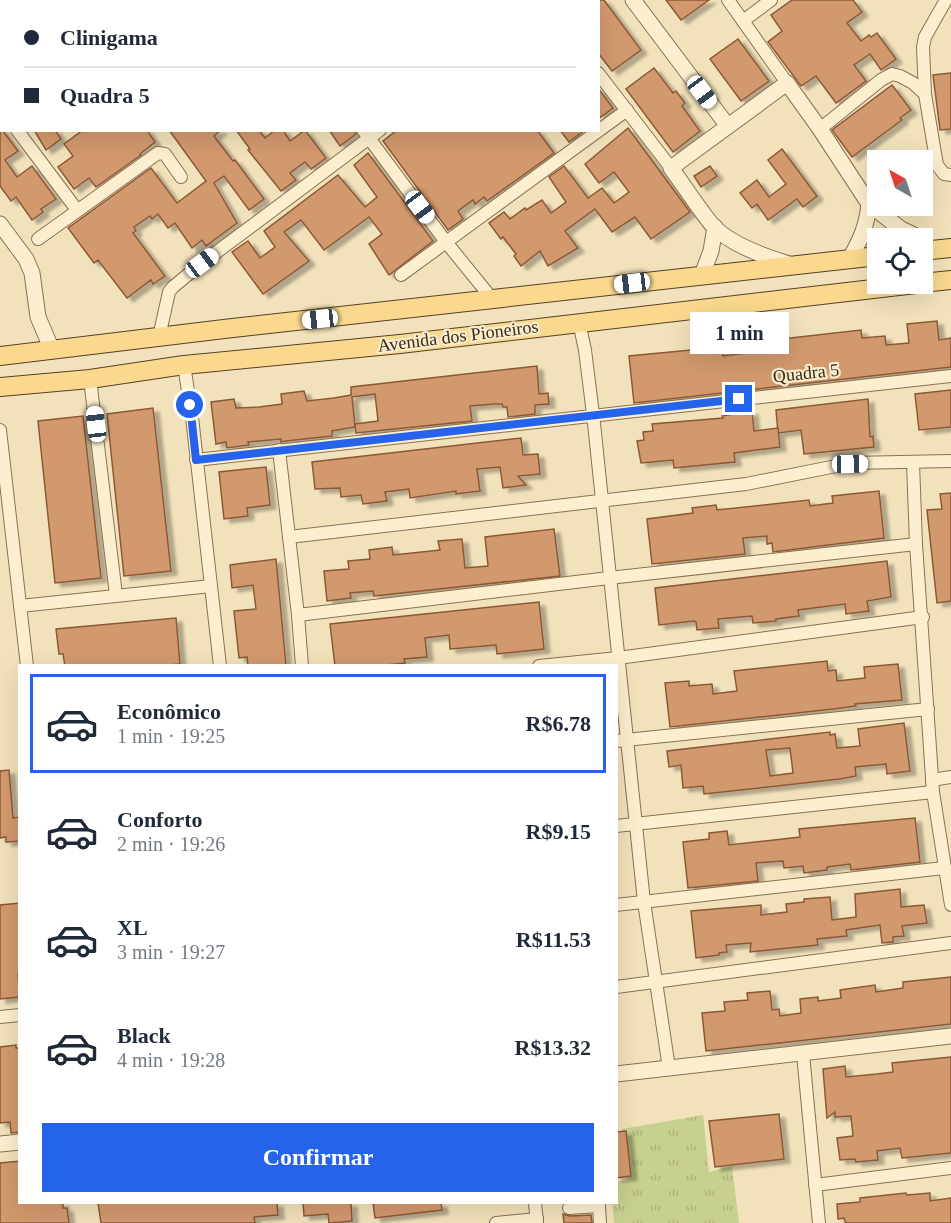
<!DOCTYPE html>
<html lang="pt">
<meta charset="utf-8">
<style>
body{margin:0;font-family:Georgia,serif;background:#f2f2f3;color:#1f2937;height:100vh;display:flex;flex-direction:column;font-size:22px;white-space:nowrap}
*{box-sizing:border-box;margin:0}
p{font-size:20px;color:#747a83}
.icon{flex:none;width:33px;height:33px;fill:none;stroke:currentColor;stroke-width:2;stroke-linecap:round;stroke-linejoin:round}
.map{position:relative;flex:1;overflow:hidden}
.drawer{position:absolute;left:18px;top:664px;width:600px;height:540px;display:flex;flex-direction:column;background:#fff;border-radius:0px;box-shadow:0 6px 24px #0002}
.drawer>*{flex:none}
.guide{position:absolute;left:0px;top:0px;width:600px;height:132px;box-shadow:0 6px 24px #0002;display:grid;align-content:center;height:132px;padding:0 24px;background:#fff}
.needle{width:39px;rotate:321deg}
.controls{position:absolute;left:867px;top:150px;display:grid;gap:12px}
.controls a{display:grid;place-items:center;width:66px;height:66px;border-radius:0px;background:#fff;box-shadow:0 6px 24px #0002;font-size:30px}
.end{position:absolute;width:27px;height:27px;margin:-14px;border:8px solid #2563eb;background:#fff;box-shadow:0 0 0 3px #fff}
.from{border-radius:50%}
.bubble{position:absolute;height:42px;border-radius:0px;background:#fff;box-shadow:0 6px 24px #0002;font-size:20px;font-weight:700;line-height:42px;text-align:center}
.car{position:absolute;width:18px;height:36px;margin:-18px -9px;border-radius:8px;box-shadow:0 0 4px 2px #0007;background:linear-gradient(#fff 24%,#345 0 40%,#fff 0 76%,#345 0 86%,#fff 0)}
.guide b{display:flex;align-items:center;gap:21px;height:57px;font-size:22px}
.guide b+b{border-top:2px solid #e0e1e3}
.guide i{width:15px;height:15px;background:#1f2937}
ul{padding:10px 0 0;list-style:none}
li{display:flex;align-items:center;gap:18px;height:99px;margin:0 12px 9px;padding:0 12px;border:3px solid transparent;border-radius:0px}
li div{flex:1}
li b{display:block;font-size:22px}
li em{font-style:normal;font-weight:700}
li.on{border-color:#2563eb}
li>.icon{width:54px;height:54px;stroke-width:1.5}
.primary-button{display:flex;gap:12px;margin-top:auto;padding:12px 24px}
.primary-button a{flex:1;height:69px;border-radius:0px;background:#2563eb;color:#fff;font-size:24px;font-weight:700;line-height:69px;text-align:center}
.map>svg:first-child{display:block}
.park{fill:url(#park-tufts)}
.building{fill:#d3996e;stroke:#8c5937;stroke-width:1.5;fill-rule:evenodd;filter:url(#shadow)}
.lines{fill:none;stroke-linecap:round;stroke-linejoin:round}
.minor-casing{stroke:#8a7154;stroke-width:14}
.tertiary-casing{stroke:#8a7154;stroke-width:17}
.primary-casing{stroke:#573f29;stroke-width:20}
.minor{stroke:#fcefcf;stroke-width:12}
.tertiary{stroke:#fcefcf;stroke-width:15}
.primary{stroke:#fad98e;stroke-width:18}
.route{stroke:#2563eb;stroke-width:8}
.labels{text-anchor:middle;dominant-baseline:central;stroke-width:4.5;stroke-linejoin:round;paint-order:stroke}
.street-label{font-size:18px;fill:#38291a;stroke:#f8eccc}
</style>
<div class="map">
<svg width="951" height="1223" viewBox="0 0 951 1223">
<defs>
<pattern id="park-tufts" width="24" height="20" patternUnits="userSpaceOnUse" patternTransform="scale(1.5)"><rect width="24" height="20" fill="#c8d08f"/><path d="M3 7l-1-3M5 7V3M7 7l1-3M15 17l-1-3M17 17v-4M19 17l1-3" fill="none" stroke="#adb37b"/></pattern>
<filter id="shadow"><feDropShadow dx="6" dy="4" stdDeviation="1.5" flood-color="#0004"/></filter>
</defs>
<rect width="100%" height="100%" fill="#f2e2bb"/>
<polygon class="park" points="703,1115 709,1172 732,1166 739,1223 614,1223 612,1203 616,1203 617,1181 627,1181 622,1129"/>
<g class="building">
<polygon points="598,0 604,0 641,50 612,71 598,53"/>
<polygon points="666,0 709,0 681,20"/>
<polygon points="792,0 853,0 862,12 847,23 861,41 869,35 871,37 877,33 896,59 881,70 870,54 854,65 866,81 836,103 816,76 801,86 768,42 782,31 771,15"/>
<polygon points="738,39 769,81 741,101 710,59"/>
<polygon points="654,68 673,93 676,91 685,103 682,106 700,131 673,152 626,89"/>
<polygon points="951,73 951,129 940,130 933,75"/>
<polygon points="892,85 911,110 900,118 902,120 852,157 832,130"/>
<polygon points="598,88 613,108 598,119"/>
<polygon points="0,127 18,151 5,160 17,177 32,166 56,199 41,209 43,212 32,220 16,197 11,201 0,186"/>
<polygon points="628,128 690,212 651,239 635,217 612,232 595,209 565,231 578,248 548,266 540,251 521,266 514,256 516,254 503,237 501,239 489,223 504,212 510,219 525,208 526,210 542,200 551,213 566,202 549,177 564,166 588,198 602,188 614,203 629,192 614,172 599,183 585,164"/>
<polygon points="34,130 55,130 61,139 46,150"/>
<polygon points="83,130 147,130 155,142 140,154 141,155 96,187 89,178 74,189 58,167 73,156 64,144"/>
<polygon points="169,130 221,130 214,136 233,161 235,160 264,199 249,210 224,176 214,183 237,223 206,246 202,240 192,248 175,223 168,228 158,214 152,219 150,216 134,227 136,231 133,233 165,276 153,284 151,280 127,298 98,260 94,263 68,228 151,168 177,203 206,181"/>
<polygon points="236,130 259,130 265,138 275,130 283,130 290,141 305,130 326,158 311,169 305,162 290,173 296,180 281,191 248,150 250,149"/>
<polygon points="329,130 355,130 356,134 340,146"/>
<polygon points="397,130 537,130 554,153 487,201 484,197 475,204 473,200 458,211 463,219 448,230 383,141"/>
<polygon points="560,130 585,130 569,142"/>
<polygon points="782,149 817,196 803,207 797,199 768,220 757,204 752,208 740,193 757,180 769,197 786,184 768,160"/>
<polygon points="368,153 433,241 389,275 369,244 382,234 369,217 324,250 301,220 284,232 309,261 263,294 232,252 248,241 260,258 275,247 264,231 338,175 365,207 377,197 354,165"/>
<polygon points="710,166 717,176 701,187 694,176"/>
<polygon points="937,321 939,340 951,338 951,367 634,403 629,356 722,347 723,356 746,353 745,343 861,330 862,338 885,336 886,345 909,343 907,324"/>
<polygon points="537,366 539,394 548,393 549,404 535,405 535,414 508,417 507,407 503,407 502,404 494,404 470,406 472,421 356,433 355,424 378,421 375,394 352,397 355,427 332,431 332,436 286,441 281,442 281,439 248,442 249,445 227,448 226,442 216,444 211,402 234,399 236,408 259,407 282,404 281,394 304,391 307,401 334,398 351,395 351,387"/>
<polygon points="951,390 951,427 919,430 915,394"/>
<polygon points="868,399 870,437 873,436 874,447 804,454 801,430 778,433 776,410"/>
<polygon points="153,408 171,571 124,576 107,414"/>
<polygon points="752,411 754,431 778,428 780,447 734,453 735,462 674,468 673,460 641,463 637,441 644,440 643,432 653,431 652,424 723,418 722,416"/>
<polygon points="83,416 101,578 55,583 38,421"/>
<polygon points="521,438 523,455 538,454 540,474 518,476 526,485 503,488 500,467 477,469 480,491 456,494 456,491 410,498 409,489 385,492 387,501 363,504 361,495 341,497 340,488 315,489 312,462"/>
<polygon points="266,467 270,505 247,508 248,516 224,519 219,472"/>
<polygon points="879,491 884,538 773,552 772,543 767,544 767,536 743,538 745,554 652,564 647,519 693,513 692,508 716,505 717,510 809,500 810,506 833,503 832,496"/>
<polygon points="951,493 951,601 937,603 927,510 942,509 940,494"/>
<polygon points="554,529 560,576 374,596 373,591 350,593 351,598 327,601 324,571 349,569 348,561 370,559 369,550 392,547 393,555 431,551 440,550 438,541 462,539 465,568 488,566 485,537"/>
<polygon points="276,559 286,666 248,666 247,657 239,658 234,611 256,609 253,585 232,588 230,565"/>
<polygon points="887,561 891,597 867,601 869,611 846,614 845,604 798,610 799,616 776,619 776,621 753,623 752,616 718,619 719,628 706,629 697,630 696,622 694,621 659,625 655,588"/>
<polygon points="539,602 544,649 497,654 496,645 450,649 449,635 425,638 427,657 404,659 405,663 376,666 335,666 330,624"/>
<polygon points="176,618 180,664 158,666 65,666 63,654 59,654 56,629"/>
<polygon points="827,661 828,671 836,670 837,681 865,678 864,667 898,664 902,700 855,704 856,706 833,709 670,727 665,683 689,681 689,686 712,684 713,694 737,691 734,671"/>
<path d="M904 723 910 771 887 774 886 764 855 767 856 776 840 779 704 794 703 786 683 788 681 765 669 767 667 751 830 732V735L835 734 837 748 860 746 858 729ZM790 748 793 773 770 776 766 750Z"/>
<polygon points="9,770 13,818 20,817 20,841 6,842 6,837 0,838 0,771"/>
<polygon points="915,818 920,862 851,870 850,864 827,867 827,870 804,873 803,866 784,868 783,861 756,863 758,881 688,888 683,842 709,839 709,833 727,831 729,845 800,837 799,829"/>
<polygon points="900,889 901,907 924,905 927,923 902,926 904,936 893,937 893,942 882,943 880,925 846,930 847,936 817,939 818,945 750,952 751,943 726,945 727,952 719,953 719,955 696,958 691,911 761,905 761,915 787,912 786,904 804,902 804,899 830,897 832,920 856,917 855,894"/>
<polygon points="20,903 20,973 18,974 20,997 0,999 0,905"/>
<polygon points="951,977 951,1024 706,1051 702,1013 725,1011 724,1002 748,1000 747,993 770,991 772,1010 779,1009 780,1016 801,1013 800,999 818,997 818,1001 841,998 840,990 875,985 876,992 903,988 903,982"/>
<polygon points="16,1045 16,1048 20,1048 20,1132 11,1133 10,1122 0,1123 0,1047"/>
<polygon points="951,1057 951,1153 902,1158 900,1148 877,1151 878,1160 856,1162 855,1159 840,1160 837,1138 853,1136 851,1116 835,1117 835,1112 827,1118 823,1069 845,1066 846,1077 877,1074 893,1072 892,1063"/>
<polygon points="779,1114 784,1159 715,1167 709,1121"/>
<polygon points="626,1131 631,1176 616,1178 616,1132"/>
<polygon points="20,1161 20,1203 63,1203 63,1208 67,1208 69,1223 0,1223 0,1163"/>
<polygon points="906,1193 907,1195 930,1193 930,1201 951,1198 951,1223 846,1223 844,1218 838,1219 837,1204 860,1202 860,1198"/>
<polygon points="98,1203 277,1203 278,1215 254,1217 255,1223 101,1223"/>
<polygon points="303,1203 351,1203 352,1221 329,1223 328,1214 304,1216"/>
<polygon points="373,1203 441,1203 442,1210 375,1218"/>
<polygon points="563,1214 570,1216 591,1215 592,1223 564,1223"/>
</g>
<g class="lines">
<g class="minor-casing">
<g id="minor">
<polyline points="728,0 787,83"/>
<polyline points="146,2 148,0"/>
<polyline points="337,2 339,0"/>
<polyline points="552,2 555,0"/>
<polyline points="743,21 771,0"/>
<polyline points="598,73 671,168"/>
<polyline points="925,94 923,47 925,37 946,0"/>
<polyline points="0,107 2,109"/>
<polyline points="820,129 881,80 892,74 900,76 913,83 925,94 937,165 944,174 951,175"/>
<polyline points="17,130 77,210"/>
<polyline points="363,130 446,242 493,300"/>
<polyline points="38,239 158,153 165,154 181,177"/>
<polyline points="401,275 627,110"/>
<polyline points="579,322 585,350 593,414 644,902 669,1068"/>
<polyline points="159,337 169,292 173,287 202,263 380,130"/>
<polyline points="184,365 192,417 220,666"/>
<polyline points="90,379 116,595"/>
<polyline points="0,430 27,666"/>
<polyline points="279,450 298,615 302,666"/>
<polyline points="196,460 951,376"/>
<polyline points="913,463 916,544 933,792 951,905"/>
<polyline points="289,537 746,484 851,463 951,461"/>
<polyline points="20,606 211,586"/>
<polyline points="298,615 609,578 916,544"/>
<polyline points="539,666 618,658 923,617"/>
<polyline points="616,741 928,709"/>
<polyline points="932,780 951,777"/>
<polyline points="616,826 933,792"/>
<polyline points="616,905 944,868"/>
<polyline points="616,987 951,943"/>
<polyline points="0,1017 20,1015"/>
<polyline points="803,1054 819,1223"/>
<polyline points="815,1185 951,1168"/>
<polyline points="535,1203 537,1223"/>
<polyline points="569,1208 599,1206 600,1223"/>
<polyline points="496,1223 537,1219"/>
</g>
</g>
<g class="tertiary-casing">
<g id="tertiary">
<polyline points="633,0 727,125"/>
<polyline points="0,224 26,259 32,273 38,317 52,350"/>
<path d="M849 260C860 241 867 226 869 204"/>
<path d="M789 264C766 257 730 244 713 226 698 208 685 187 671 168L787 83 820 129 869 204 901 229 920 238"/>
<polyline points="702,275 711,251 715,227"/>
<polyline points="616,1074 951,1036"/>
<polyline points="0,1144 20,1142"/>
</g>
</g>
<g class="primary-casing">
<g id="primary">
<polyline points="922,251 951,248"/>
<polyline points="922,283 951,280"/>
<polyline points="0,356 224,329 878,256"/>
<polyline points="0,387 90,379 184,365 400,344 916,284"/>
</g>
</g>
<use href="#minor" class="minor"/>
<use href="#tertiary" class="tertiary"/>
<use href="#primary" class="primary"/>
</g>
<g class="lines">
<polyline class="route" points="190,405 196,460 739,399"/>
</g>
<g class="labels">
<g class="street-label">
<text transform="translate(458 336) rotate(-7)">Avenida dos Pioneiros</text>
<text transform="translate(806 373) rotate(-6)">Quadra 5</text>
</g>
</g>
</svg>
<div class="controls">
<a><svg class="needle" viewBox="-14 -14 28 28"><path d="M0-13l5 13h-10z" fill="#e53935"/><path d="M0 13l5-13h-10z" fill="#747a83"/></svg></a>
<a><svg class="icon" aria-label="locate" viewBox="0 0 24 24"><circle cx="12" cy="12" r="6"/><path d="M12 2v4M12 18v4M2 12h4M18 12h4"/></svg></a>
</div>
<i class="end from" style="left:190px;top:405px"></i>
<i class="end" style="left:739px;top:399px"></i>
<div class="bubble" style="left:690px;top:312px;width:99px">1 min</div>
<i class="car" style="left:702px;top:92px;rotate:143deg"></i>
<i class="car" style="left:420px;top:207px;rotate:143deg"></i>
<i class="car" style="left:202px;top:263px;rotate:53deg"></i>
<i class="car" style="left:632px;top:283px;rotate:263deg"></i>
<i class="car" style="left:320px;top:319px;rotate:264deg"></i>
<i class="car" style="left:96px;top:424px;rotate:353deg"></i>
<i class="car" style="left:850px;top:464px;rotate:89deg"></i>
<div class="guide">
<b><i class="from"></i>Clinigama</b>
<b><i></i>Quadra 5</b>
</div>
<section class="drawer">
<ul>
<li class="on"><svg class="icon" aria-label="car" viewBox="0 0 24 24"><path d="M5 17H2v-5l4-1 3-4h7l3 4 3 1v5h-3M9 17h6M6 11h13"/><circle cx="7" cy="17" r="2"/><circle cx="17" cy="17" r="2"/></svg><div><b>Econômico</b><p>1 min · 19:25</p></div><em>R$6.78</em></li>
<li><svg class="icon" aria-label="car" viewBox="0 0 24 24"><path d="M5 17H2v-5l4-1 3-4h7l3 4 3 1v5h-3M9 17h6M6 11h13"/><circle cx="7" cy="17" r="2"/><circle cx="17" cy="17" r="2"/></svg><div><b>Conforto</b><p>2 min · 19:26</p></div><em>R$9.15</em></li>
<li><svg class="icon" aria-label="car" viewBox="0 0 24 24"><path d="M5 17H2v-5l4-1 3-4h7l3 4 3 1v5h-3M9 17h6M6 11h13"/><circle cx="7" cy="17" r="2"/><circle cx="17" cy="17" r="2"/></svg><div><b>XL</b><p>3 min · 19:27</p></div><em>R$11.53</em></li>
<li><svg class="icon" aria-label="car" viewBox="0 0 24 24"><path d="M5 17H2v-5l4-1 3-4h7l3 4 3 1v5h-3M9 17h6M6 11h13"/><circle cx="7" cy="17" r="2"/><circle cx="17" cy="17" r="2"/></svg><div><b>Black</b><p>4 min · 19:28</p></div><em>R$13.32</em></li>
</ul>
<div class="primary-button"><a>Confirmar</a></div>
</section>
</div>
